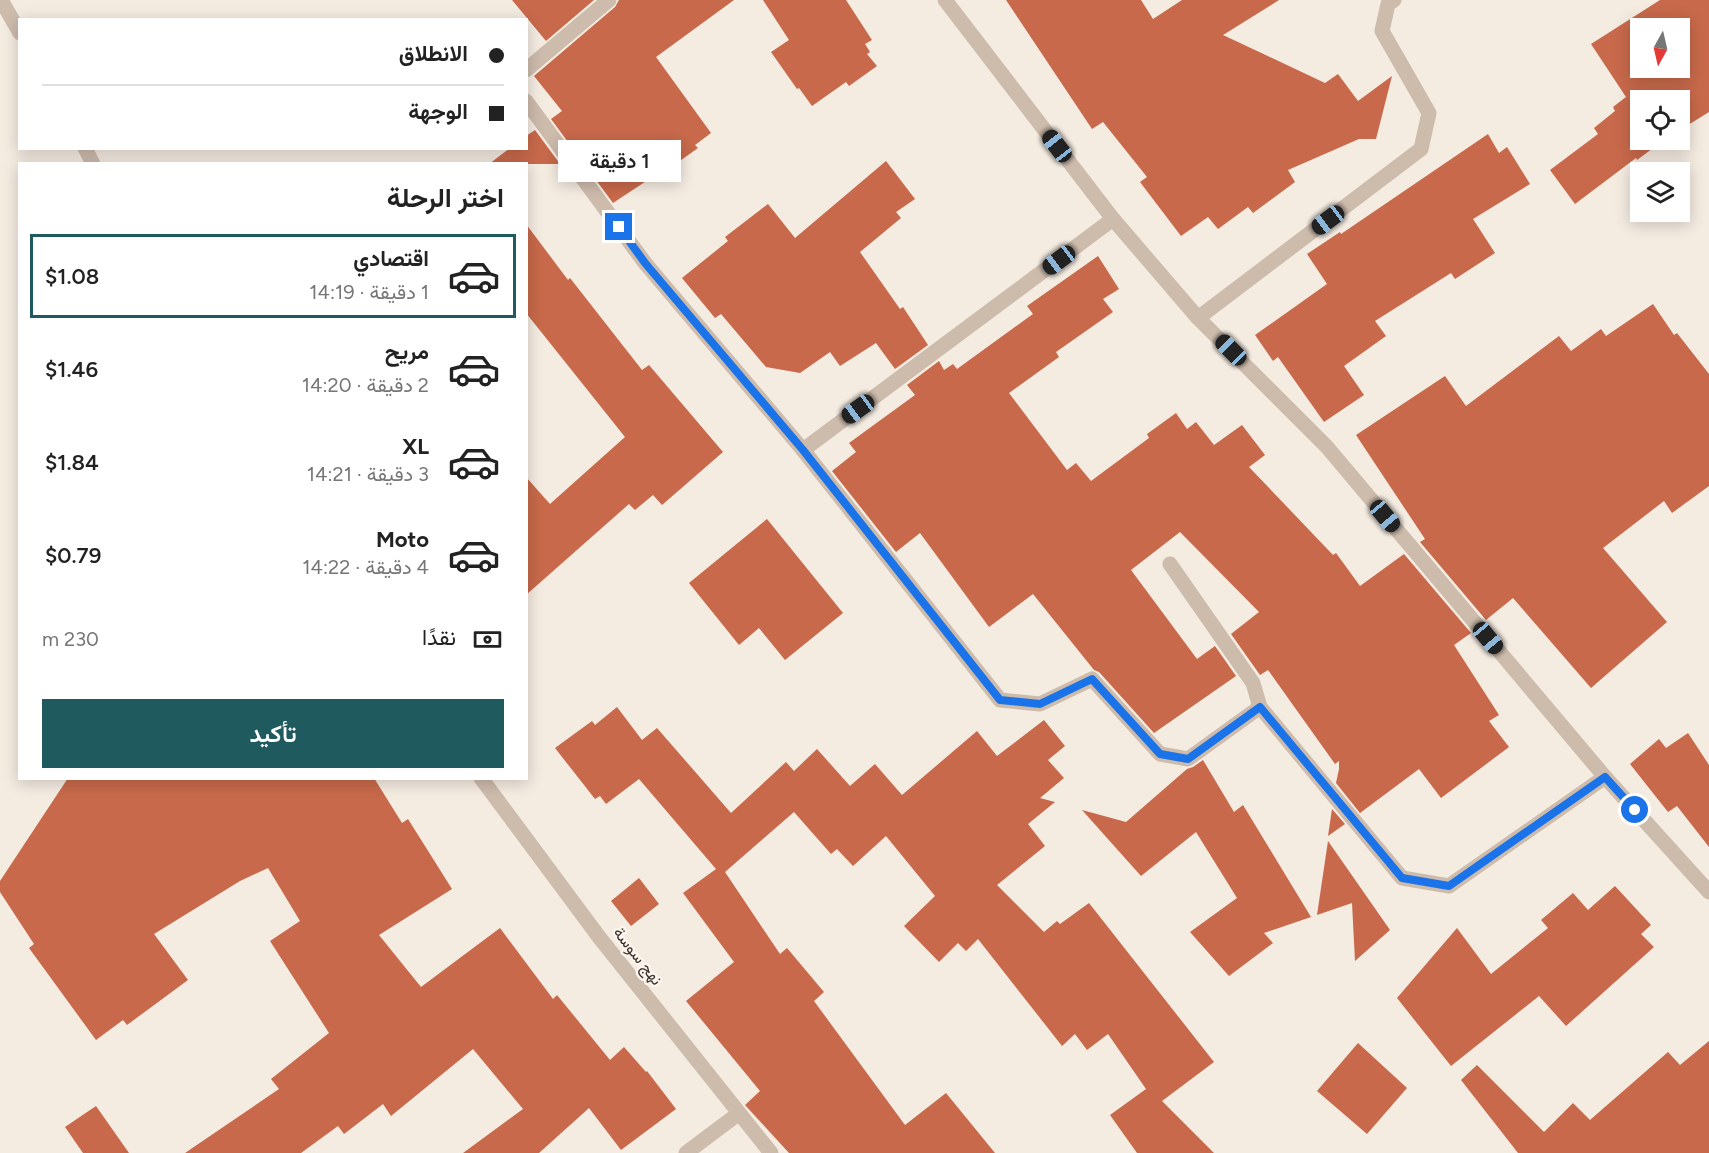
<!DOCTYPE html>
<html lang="ar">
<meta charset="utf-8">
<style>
body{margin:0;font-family:Figtree,Vazirmatn,sans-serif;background:#f2f2f2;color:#222;direction:rtl;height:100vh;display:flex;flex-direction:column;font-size:22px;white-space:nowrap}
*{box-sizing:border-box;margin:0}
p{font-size:20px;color:#767676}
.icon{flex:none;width:33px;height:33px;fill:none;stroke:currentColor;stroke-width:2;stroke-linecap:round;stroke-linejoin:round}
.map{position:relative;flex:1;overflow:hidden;direction:ltr}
.panel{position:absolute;left:18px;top:162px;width:510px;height:618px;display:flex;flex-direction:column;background:#fff;border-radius:0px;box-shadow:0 3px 15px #0003;direction:rtl}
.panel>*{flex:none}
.guide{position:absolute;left:18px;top:18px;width:510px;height:132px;border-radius:0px;box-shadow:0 3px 15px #0003;direction:rtl;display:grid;align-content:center;height:132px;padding:0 24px;background:#fff}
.needle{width:39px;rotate:188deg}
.tools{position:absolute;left:1630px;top:18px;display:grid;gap:12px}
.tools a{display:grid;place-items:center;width:60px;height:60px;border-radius:0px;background:#fff;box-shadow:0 3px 15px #0003;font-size:30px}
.end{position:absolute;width:27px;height:27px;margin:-14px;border:8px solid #1a73e8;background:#fff;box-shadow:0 0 0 3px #fff}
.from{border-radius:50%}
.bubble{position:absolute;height:42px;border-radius:0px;background:#fff;box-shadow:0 3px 15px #0003;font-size:20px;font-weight:600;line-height:42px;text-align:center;direction:rtl}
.car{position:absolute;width:18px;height:36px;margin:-18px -9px;border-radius:8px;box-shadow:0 0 4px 2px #0007;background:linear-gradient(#222 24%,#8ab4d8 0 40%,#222 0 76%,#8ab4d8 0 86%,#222 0)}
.guide b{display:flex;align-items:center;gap:21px;height:57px;font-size:22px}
.guide b+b{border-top:2px solid #e0e0e0}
.guide i{width:15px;height:15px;background:#222}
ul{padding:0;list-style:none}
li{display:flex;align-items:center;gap:18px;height:84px;margin:0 12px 9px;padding:0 12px;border:3px solid transparent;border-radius:0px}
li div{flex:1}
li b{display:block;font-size:22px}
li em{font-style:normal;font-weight:600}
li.active{border-color:#1f5a5e}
li>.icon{width:54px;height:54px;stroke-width:1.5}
h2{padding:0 24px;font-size:27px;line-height:72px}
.pay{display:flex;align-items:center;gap:15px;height:66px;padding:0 24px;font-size:22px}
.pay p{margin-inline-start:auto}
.button{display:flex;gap:12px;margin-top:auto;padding:12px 24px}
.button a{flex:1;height:69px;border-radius:0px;background:#1f5a5e;color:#fff;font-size:24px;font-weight:600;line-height:69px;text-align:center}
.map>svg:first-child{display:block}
.building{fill:#c8694b;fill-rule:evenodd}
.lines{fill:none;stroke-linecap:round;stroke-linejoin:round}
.minor{stroke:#cdbbac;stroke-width:15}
.route{stroke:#1a73e8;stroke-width:8}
.labels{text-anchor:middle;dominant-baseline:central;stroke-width:5;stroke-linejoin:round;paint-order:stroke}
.street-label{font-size:16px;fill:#3b302b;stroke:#fbf5ee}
</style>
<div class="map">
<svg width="1709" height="1153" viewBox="0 0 1709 1153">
<rect width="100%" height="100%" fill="#f4ebe1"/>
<g class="building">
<polygon points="512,0 594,0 546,41"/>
<polygon points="619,0 734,0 656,57 711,133 695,145 698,148 670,168 669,166 613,203 551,119 562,111 534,76 615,7"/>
<polygon points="763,0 846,0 872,40 865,44 870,52 867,54 877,66 849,86 846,82 812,106 799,88 797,89 771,52 789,40"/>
<polygon points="1006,0 1141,0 1153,19 1182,0 1279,0 1223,35 1325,83 1338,74 1358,101 1392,76 1376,139 1359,139 1288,170 1295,182 1253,213 1248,207 1218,229 1208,217 1181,236 1140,182 1147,177 1103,122 1092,129"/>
<path d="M1660 0H1709V112L1680 130V100H1641V140H1664L1637 160 1636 158 1575 204 1550 170 1598 134 1594 128 1615 111 1613 107 1626 97 1591 44ZM1641 28H1680V68H1641Z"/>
<polygon points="535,130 560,164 489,164 510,148 526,148 526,136"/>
<polygon points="1488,134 1499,153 1507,147 1530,184 1473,219 1495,253 1455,279 1451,273 1375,321 1386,336 1344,366 1364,395 1324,422 1278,357 1273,361 1255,335 1327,284 1307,254 1340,232 1341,234"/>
<polygon points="886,161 915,199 896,212 901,218 860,252 900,309 903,307 928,345 895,369 876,343 840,366 830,352 800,373 766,367 721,314 715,318 682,278 728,241 725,237 768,204 795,238"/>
<polygon points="526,224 568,280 570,278 642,370 649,365 723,452 662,505 653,495 635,510 629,504 526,595 526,477 550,504 625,437 526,313"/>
<polygon points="1098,256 1119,289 1103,299 1113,312 1056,352 1059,357 1009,393 1067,470 1076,463 1091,481 1149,438 1147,434 1176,413 1187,429 1196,422 1214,445 1242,425 1265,455 1249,467 1333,555 1336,553 1360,586 1404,554 1471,633 1454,645 1499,715 1489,721 1509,747 1441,798 1419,769 1360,813 1336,783 1339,769 1339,761 1335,764 1268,670 1260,675 1231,634 1259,612 1180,532 1131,570 1197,659 1215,646 1236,676 1154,733 1099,672 1094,670 1033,594 989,627 920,533 896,552 832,471 856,452 849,443 915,395 907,385 939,361 944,370 953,364 957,369 1033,314 1027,306"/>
<polygon points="1653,304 1674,335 1677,333 1709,374 1709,486 1672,513 1664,501 1603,548 1667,622 1591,688 1513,598 1486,620 1420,542 1425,539 1356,435 1445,376 1466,406 1559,336 1571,351 1601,329 1606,336"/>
<polygon points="767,519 843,613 785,660 759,628 739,645 689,583"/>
<polygon points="617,707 642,740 657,728 731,813 786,762 794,771 817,749 850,786 875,764 902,795 977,731 997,756 1044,720 1065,746 1048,760 1064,778 1040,798 1055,802 1028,824 1045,846 997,885 1044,932 1057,921 1060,924 1089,903 1214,1062 1162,1101 1214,1153 1137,1153 1110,1115 1146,1089 1108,1034 1087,1050 1075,1034 1062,1046 978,939 966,951 958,943 939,962 904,926 935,896 886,836 853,866 837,849 831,854 794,812 725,872 780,954 787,948 824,992 814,1001 905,1125 946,1093 995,1153 789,1153 745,1105 760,1091 686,1001 734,962 683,893 716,869 639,779 606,804 600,796 595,799 555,748 592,721 595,725"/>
<polygon points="1688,733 1709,765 1709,847 1677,806 1668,812 1630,764 1659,739 1666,748"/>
<polygon points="1203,760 1234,812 1243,805 1311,917 1264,933 1273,943 1229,976 1190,932 1237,898 1196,832 1141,876 1082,810 1126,822 1187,769 1193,767"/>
<polygon points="68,778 374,778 402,823 408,819 452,889 379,935 421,987 500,928 553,999 557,995 610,1060 624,1047 646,1072 647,1071 676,1109 621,1150 589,1108 539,1153 463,1153 523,1109 473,1049 391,1116 383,1104 344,1134 338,1126 301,1153 185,1153 279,1089 271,1079 329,1033 270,941 300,921 268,868 240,881 154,934 188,980 127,1025 123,1020 96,1040 29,948 34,944 0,892 0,881"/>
<polygon points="1332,809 1345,824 1328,836"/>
<polygon points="1328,841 1390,930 1355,961 1352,903 1317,915"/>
<polygon points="639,878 659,904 631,926 611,901"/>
<polygon points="1615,886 1651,925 1641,934 1654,947 1566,1026 1539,996 1451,1066 1397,998 1457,928 1491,974 1548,928 1541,920 1573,893 1588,910"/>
<polygon points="1709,1041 1709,1153 1518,1153 1461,1080 1477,1065 1544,1132 1573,1103 1590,1120 1668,1052 1680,1065"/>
<polygon points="1358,1043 1407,1088 1367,1134 1317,1091"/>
<polygon points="96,1106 129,1153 83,1153 65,1127"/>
</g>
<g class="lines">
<g class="minor">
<polyline points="1,0 20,33"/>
<polyline points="945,0 1113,219 1198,318 1327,447 1605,777 1709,892"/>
<polyline points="526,70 609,0"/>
<polyline points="526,101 645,263 803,450 1000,700 1040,704 1092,679 1160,754 1188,759 1260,707 1402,878 1449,886 1605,777"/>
<polyline points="85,148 93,164"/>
<polyline points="1198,318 1421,149 1429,113 1382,31 1388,4 1394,0"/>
<polyline points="803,450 1113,219"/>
<polyline points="1170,564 1253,683 1260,707"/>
<polyline points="481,778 599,937 771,1153"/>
<polyline points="686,1153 738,1114"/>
</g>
</g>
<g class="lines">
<polyline class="route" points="619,227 645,263 803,450 1000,700 1040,704 1092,679 1160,754 1188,759 1260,707 1402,878 1449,886 1605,777 1635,810"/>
</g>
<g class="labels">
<g class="street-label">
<text transform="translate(638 956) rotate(52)">نهج سوسة</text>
</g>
</g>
</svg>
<div class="tools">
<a><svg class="needle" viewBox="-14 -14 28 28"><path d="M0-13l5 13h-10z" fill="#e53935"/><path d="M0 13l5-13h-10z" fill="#767676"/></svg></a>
<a><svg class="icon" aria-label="locate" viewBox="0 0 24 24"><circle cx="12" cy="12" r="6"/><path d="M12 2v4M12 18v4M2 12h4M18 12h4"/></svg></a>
<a><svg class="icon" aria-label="layers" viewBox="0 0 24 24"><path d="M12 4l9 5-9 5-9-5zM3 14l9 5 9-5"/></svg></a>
</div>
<i class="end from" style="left:1635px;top:810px"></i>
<i class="end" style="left:619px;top:227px"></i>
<div class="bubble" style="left:558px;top:140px;width:123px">1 دقيقة</div>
<i class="car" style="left:1057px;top:146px;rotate:322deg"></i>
<i class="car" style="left:1328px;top:220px;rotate:233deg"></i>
<i class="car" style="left:1059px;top:260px;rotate:233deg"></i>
<i class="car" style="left:1231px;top:350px;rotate:315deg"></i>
<i class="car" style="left:858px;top:409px;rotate:234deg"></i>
<i class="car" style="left:1385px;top:516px;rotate:140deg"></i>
<i class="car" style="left:1488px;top:638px;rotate:140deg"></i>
<div class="guide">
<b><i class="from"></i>الانطلاق</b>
<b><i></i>الوجهة</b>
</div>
<section class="panel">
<h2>اختر الرحلة</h2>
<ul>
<li class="active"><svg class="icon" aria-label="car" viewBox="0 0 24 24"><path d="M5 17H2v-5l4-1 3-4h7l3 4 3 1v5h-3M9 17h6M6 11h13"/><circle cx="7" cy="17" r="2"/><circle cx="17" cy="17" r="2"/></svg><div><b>اقتصادي</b><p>1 دقيقة · 14:19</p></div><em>$1.08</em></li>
<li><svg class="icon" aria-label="car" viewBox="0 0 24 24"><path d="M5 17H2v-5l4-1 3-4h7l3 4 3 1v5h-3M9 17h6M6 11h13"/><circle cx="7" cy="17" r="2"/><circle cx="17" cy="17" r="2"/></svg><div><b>مريح</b><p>2 دقيقة · 14:20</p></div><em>$1.46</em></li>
<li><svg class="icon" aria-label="car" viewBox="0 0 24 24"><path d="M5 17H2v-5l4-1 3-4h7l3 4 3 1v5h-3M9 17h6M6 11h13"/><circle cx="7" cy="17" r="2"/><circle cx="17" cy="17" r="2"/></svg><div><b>XL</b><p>3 دقيقة · 14:21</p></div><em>$1.84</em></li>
<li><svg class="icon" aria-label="car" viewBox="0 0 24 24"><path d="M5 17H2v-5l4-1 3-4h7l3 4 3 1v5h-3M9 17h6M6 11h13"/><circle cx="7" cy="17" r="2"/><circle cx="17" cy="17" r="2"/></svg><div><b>Moto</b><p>4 دقيقة · 14:22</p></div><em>$0.79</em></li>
</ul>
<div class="pay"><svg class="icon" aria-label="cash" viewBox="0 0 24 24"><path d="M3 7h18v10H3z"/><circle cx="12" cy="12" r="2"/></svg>نقدًا<p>230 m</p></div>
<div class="button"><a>تأكيد</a></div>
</section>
</div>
